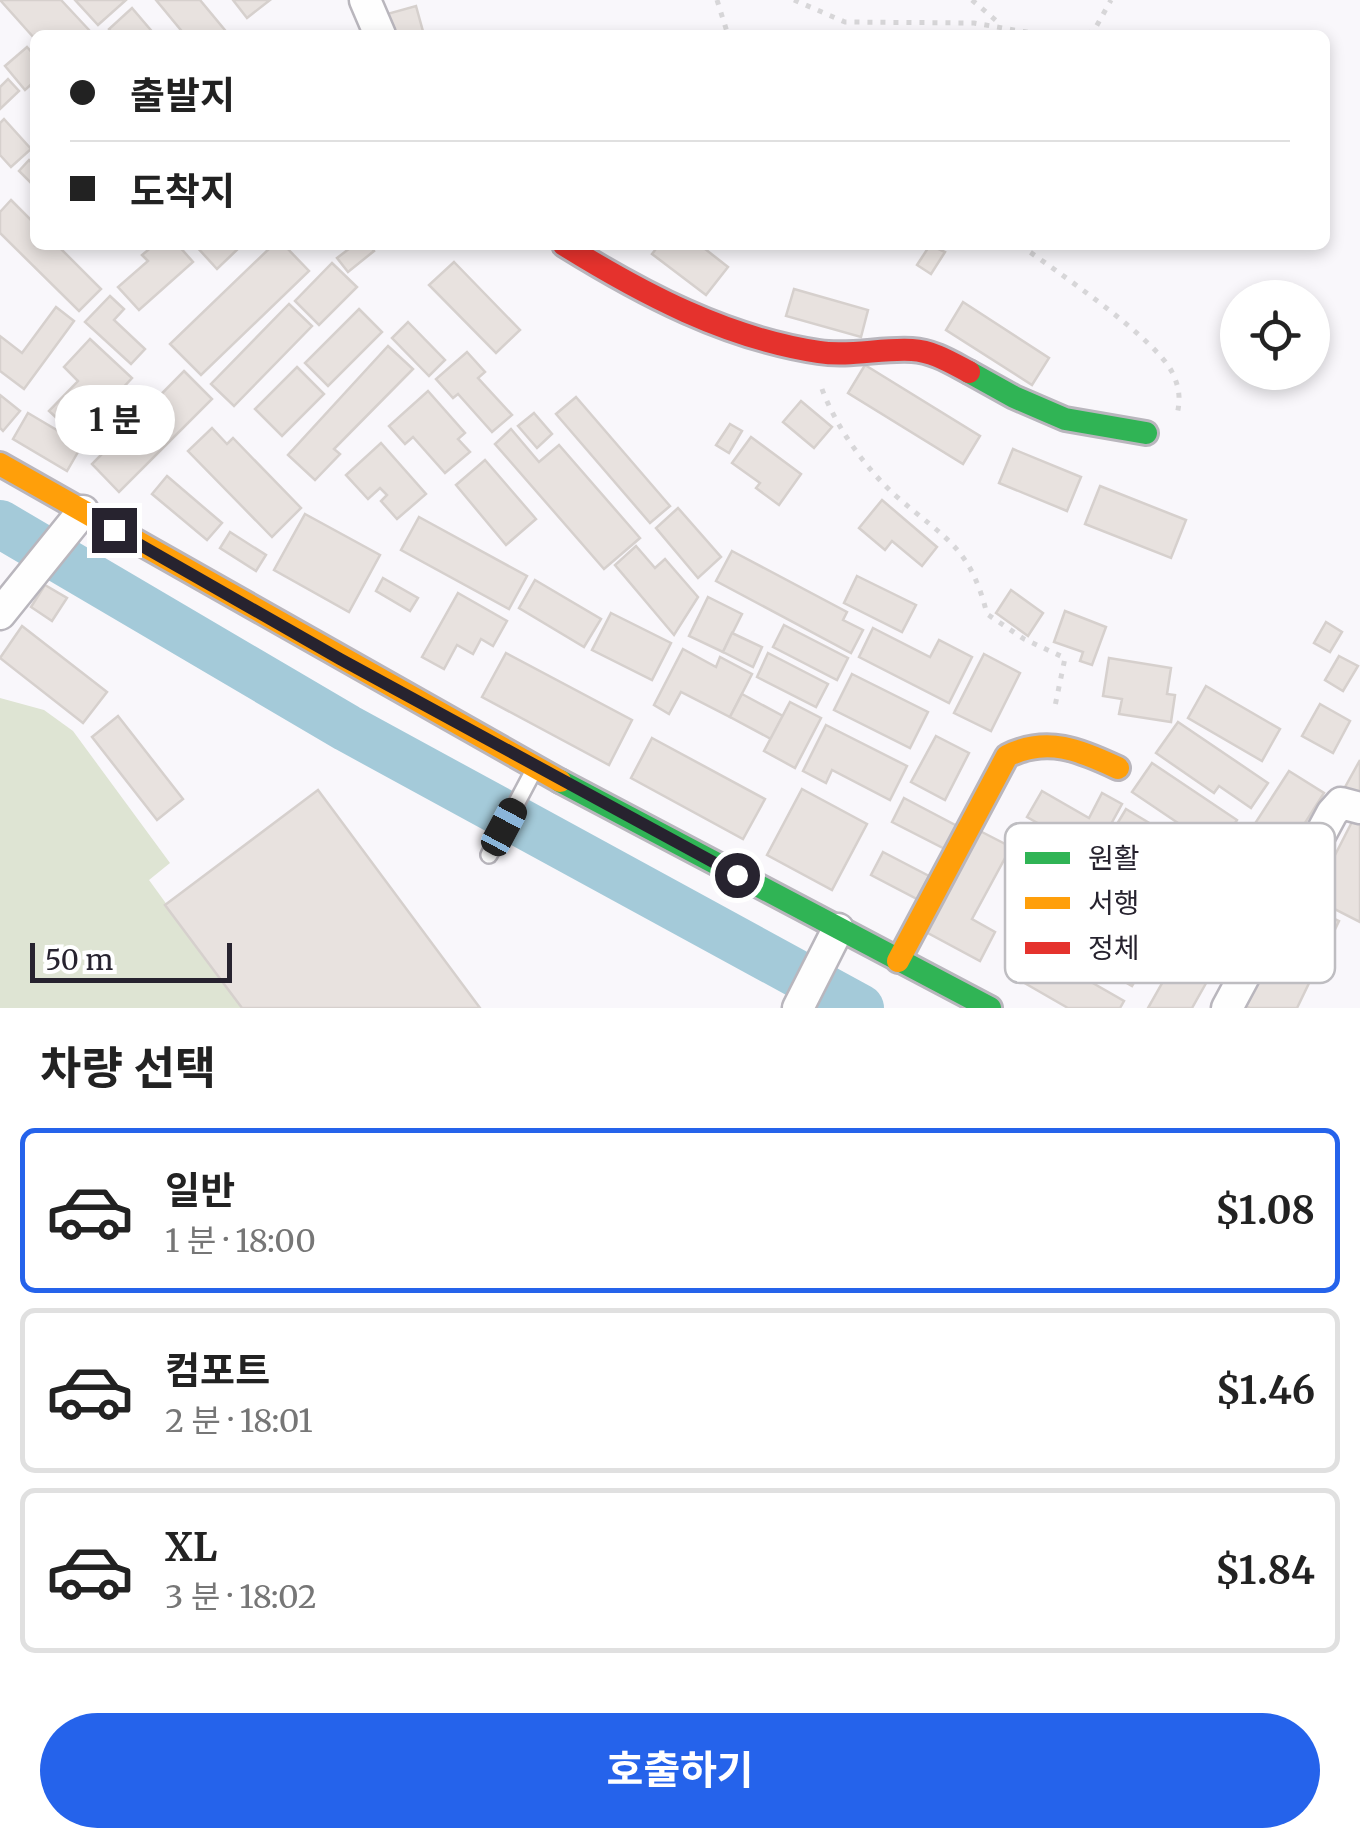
<!DOCTYPE html>
<html lang="ko">
<meta charset="utf-8">
<style>
body{margin:0;font-family:Merriweather,"Noto Sans KR",serif;background:#f2f2f2;color:#222;height:100vh;display:flex;flex-direction:column;font-size:38px;white-space:nowrap}
*{box-sizing:border-box;margin:0}
p{font-size:32px;color:#767676}
.icon{flex:none;width:55px;height:55px;fill:none;stroke:currentColor;stroke-width:2;stroke-linecap:round;stroke-linejoin:round}
.map{position:relative;height:1008px;overflow:hidden}
.panel{display:flex;flex-direction:column;background:#fff;flex:1}
.panel>*{flex:none}
.hud{position:absolute;left:30px;top:30px;width:1300px;height:220px;border-radius:15px;box-shadow:0 5px 15px #0003;display:grid;align-content:center;height:220px;padding:0 40px;background:#fff}
.buttons{position:absolute;left:1220px;top:280px;display:grid;gap:20px}
.buttons a{display:grid;place-items:center;width:110px;height:110px;border-radius:50%;background:#fff;box-shadow:0 5px 15px #0003;font-size:50px}
.scale{position:absolute;left:30px;bottom:25px;width:202px;box-sizing:border-box;padding-left:10px;border:5px solid #27232f;border-top:0;font-size:28px;line-height:35px;white-space:nowrap;color:#27232f;-webkit-text-stroke:8px #fff;paint-order:stroke}
.end{position:absolute;width:45px;height:45px;margin:-22px;border:12px solid #27232f;background:#fff;box-shadow:0 0 0 5px #fff}
.from{border-radius:50%}
.bubble{position:absolute;height:70px;border-radius:35px;background:#fff;box-shadow:0 5px 15px #0003;font-size:32px;font-weight:700;line-height:70px;text-align:center}
.car{position:absolute;width:30px;height:60px;margin:-30px -15px;border-radius:12px;box-shadow:0 0 8px 2px #0007;background:linear-gradient(#222 24%,#8ab4d8 0 40%,#222 0 76%,#8ab4d8 0 86%,#222 0)}
.hud b{display:flex;align-items:center;gap:35px;height:95px;font-size:38px}
.hud b+b{border-top:2px solid #e0e0e0}
.hud i{width:25px;height:25px;background:#222}
ul{padding:0;list-style:none}
li{display:flex;align-items:center;gap:30px;height:165px;margin:0 20px 15px;padding:0 20px;border:5px solid #e0e0e0;border-radius:15px}
li div{flex:1}
li b{display:block;font-size:38px}
li em{font-style:normal;font-weight:700}
li.on{border-color:#2563eb}
li>.icon{width:90px;height:90px;stroke-width:1.5}
h2{padding:0 40px;font-size:45px;line-height:120px}
.primary-button{display:flex;gap:20px;margin-top:auto;padding:20px 40px}
.primary-button a{flex:1;height:115px;border-radius:60px;background:#2563eb;color:#fff;font-size:40px;font-weight:700;line-height:115px;text-align:center}
.map>svg:first-child{display:block}
.green{fill:#dee4d3}
.lines{fill:none;stroke-linecap:round;stroke-linejoin:round}
.river{stroke:#a4cad9;stroke-width:48}
.building{fill:#e8e2df;stroke:#d6d0cd;stroke-width:2.5}
.lane-casing{stroke:#b9b6bd;stroke-width:20}
.street-casing{stroke:#b9b6bd;stroke-width:35}
.fast-casing{stroke:#b9b6bd;stroke-width:28}
.slow-casing{stroke:#b9b6bd;stroke-width:28}
.jam-casing{stroke:#b9b6bd;stroke-width:28}
.path{stroke:#d7d6d8;stroke-width:5;stroke-dasharray:5 8;stroke-linecap:butt}
.lane{stroke:#fefefe;stroke-width:15}
.street{stroke:#fefefe;stroke-width:30}
.fast{stroke:#30b455;stroke-width:22}
.slow{stroke:#ff9f0a;stroke-width:22}
.jam{stroke:#e5322d;stroke-width:22}
.route{stroke:#27232f;stroke-width:12}
.key{fill:#fff;stroke:#bebdc1;stroke-width:2.5}
.key-label{font-size:28px;fill:#27232f}
</style>
<div class="map">
<svg width="1360" height="1008" viewBox="0 0 1360 1008">
<rect width="100%" height="100%" fill="#f9f7fb"/>
<polygon class="green" points="0,698 44,710 73,731 170,863 149,880 242,1008 0,1008"/>
<g class="lines">
<polyline class="river" points="0,524 347,728 860,1008"/>
</g>
<g class="building">
<polygon points="0,0 61,0 90,31 85,35 35,35 35,39"/>
<polygon points="75,0 126,0 98,25"/>
<polygon points="156,0 200,0 229,35 185,35"/>
<polygon points="233,0 270,0 247,18"/>
<polygon points="416,6 424,35 393,35 387,14"/>
<polygon points="132,8 155,35 114,35 109,29"/>
<polygon points="27,47 35,56 35,81 25,90 5,66"/>
<polygon points="8,79 19,91 0,109 0,87"/>
<polygon points="4,119 31,149 11,167 0,155 0,123"/>
<polygon points="29,160 35,166 35,187 19,171"/>
<polygon points="11,200 35,224 35,245 57,245 101,289 79,311 0,233 0,212"/>
<polygon points="154,245 178,245 193,262 139,310 118,287 148,261 142,255"/>
<polygon points="195,245 242,245 217,269"/>
<polygon points="273,245 284,245 309,271 201,375 170,344"/>
<polygon points="354,245 369,245 374,251 348,272 337,258"/>
<polygon points="659,245 700,245 728,267 706,295 652,254"/>
<polygon points="930,245 945,252 931,274 917,265"/>
<polygon points="454,262 520,330 496,353 429,285"/>
<polygon points="332,263 357,287 319,325 295,301"/>
<polygon points="794,289 868,310 861,337 786,316"/>
<polygon points="110,296 124,309 114,320 145,349 131,364 85,322"/>
<polygon points="963,302 1049,358 1032,385 946,330"/>
<polygon points="289,304 312,326 234,406 211,384"/>
<polygon points="56,307 74,321 24,389 0,371 0,336 22,353"/>
<polygon points="359,309 382,332 328,386 305,363"/>
<polygon points="408,322 445,360 429,376 392,338"/>
<polygon points="90,339 132,378 77,437 49,411 78,381 64,367"/>
<polygon points="388,346 413,369 334,449 340,454 315,480 288,455"/>
<polygon points="467,352 485,372 478,378 512,415 492,432 458,394 453,398 436,379"/>
<polygon points="865,365 980,436 963,464 848,393"/>
<polygon points="297,367 324,394 282,436 255,409"/>
<polygon points="184,371 212,399 119,492 92,464"/>
<polygon points="428,391 465,433 458,439 470,452 445,473 413,437 405,444 389,426"/>
<polygon points="0,395 20,411 3,431 0,428"/>
<polygon points="576,397 670,506 650,523 556,414"/>
<polygon points="801,401 832,427 814,448 783,422"/>
<polygon points="28,413 82,445 67,471 13,439"/>
<polygon points="534,413 552,434 537,448 518,426"/>
<polygon points="730,424 742,431 729,453 716,445"/>
<polygon points="212,428 227,444 233,438 301,508 272,537 188,451"/>
<polygon points="511,429 539,462 559,445 640,538 604,569 495,444"/>
<polygon points="751,437 801,474 779,505 756,488 760,483 732,463"/>
<polygon points="381,443 426,494 397,519 381,501 387,495 380,488 368,499 346,475"/>
<polygon points="1013,449 1081,477 1067,511 999,483"/>
<polygon points="485,460 536,519 506,545 456,485"/>
<polygon points="167,476 222,523 207,540 152,494"/>
<polygon points="1100,486 1186,520 1171,558 1085,524"/>
<polygon points="882,500 937,547 922,566 892,541 885,550 859,528"/>
<polygon points="678,508 721,557 698,578 656,528"/>
<polygon points="305,514 380,555 349,612 274,570"/>
<polygon points="419,517 527,576 509,609 401,550"/>
<polygon points="230,532 266,555 256,571 220,548"/>
<polygon points="636,546 655,568 665,559 698,597 674,635 615,565"/>
<polygon points="732,551 847,612 843,620 863,630 851,653 716,581"/>
<polygon points="857,576 916,605 902,632 844,603"/>
<polygon points="383,578 418,598 410,611 376,591"/>
<polygon points="535,580 601,619 584,647 519,608"/>
<polygon points="45,585 67,598 52,621 31,607"/>
<polygon points="1011,590 1043,613 1028,636 996,613"/>
<polygon points="458,593 507,621 493,646 481,639 473,654 457,645 444,669 422,657"/>
<polygon points="708,597 742,614 723,652 689,636"/>
<polygon points="1065,611 1106,627 1092,665 1080,661 1083,652 1054,642"/>
<polygon points="611,613 671,643 652,680 592,650"/>
<polygon points="1326,622 1342,632 1330,652 1314,643"/>
<polygon points="784,625 848,658 837,680 773,647"/>
<polygon points="22,626 107,692 83,723 0,658"/>
<polygon points="873,628 930,657 939,640 972,657 949,703 859,657"/>
<polygon points="732,633 762,647 753,667 723,652"/>
<polygon points="683,649 716,667 720,657 752,674 730,717 681,692 669,714 654,705"/>
<polygon points="506,653 632,720 609,765 482,697"/>
<polygon points="768,653 828,684 816,707 757,677"/>
<polygon points="984,654 1020,673 991,731 954,713"/>
<polygon points="1339,656 1358,666 1343,691 1325,680"/>
<polygon points="1109,658 1171,668 1167,694 1175,695 1171,722 1119,714 1122,699 1103,696"/>
<polygon points="852,674 928,712 910,748 834,710"/>
<polygon points="1206,686 1280,729 1262,761 1188,718"/>
<polygon points="742,694 783,716 771,739 730,717"/>
<polygon points="790,702 821,718 795,768 764,751"/>
<polygon points="1320,704 1350,721 1333,753 1302,736"/>
<polygon points="118,716 183,799 157,820 92,737"/>
<polygon points="1178,722 1268,783 1251,808 1219,786 1214,793 1156,753"/>
<polygon points="826,725 907,766 890,800 832,770 826,783 803,771"/>
<polygon points="936,736 969,753 945,800 911,782"/>
<polygon points="652,738 765,799 743,839 631,778"/>
<polygon points="1360,760 1360,798 1344,789"/>
<polygon points="1152,763 1237,820 1218,850 1132,792"/>
<polygon points="1289,771 1324,793 1246,916 1210,893"/>
<polygon points="802,789 867,824 832,890 767,855"/>
<polygon points="318,790 480,1008 242,1008 165,905"/>
<polygon points="1042,791 1089,818 1102,793 1122,804 1094,855 1027,817"/>
<polygon points="904,798 959,827 947,850 892,822"/>
<polygon points="1126,809 1206,857 1186,892 1105,844"/>
<polygon points="1355,816 1360,818 1360,922 1313,898"/>
<polygon points="980,831 1011,847 972,919 995,932 980,961 926,932"/>
<polygon points="883,852 929,876 917,899 871,875"/>
<polygon points="1293,899 1339,921 1297,1008 1250,1008 1242,1004"/>
<polygon points="1162,903 1196,923 1175,959 1155,947 1132,986 1101,968 1134,909 1153,920"/>
<polygon points="1203,911 1236,930 1192,1008 1148,1008"/>
<polygon points="1030,947 1124,1001 1120,1008 1068,1008 1014,977"/>
</g>
<g class="lines">
<g class="lane-casing">
<polyline id="lane" points="489,855 534,770"/>
</g>
<g class="street-casing">
<g id="street">
<polyline points="365,0 380,35"/>
<polyline points="0,614 83,511"/>
<polyline points="798,1008 838,929"/>
<polyline points="1227,1008 1332,813 1341,803 1360,808"/>
</g>
</g>
<g class="fast-casing">
<g id="fast">
<polyline points="969,372 1014,397 1065,419 1146,433"/>
<polyline points="560,781 990,1008"/>
</g>
</g>
<g class="slow-casing">
<g id="slow">
<polyline points="0,464 560,781"/>
<path d="M898 961 1007 756C1047 736 1080 750 1118 768"/>
</g>
</g>
<g class="jam-casing">
<path id="jam" d="M564 245C643 294 726 338 819 352 849 357 882 348 912 350 933 351 952 363 969 372"/>
</g>
<g class="path">
<polyline points="717,0 728,35"/>
<polyline points="794,0 845,22 974,23 1043,35"/>
<polyline points="972,0 1000,24"/>
<polyline points="1088,35 1096,27 1111,0"/>
<path d="M1020 245C1055 270 1155 338 1172 372 1180 388 1181 401 1176 418"/>
<path d="M822 389C836 427 866 469 896 496 945 539 970 546 987 614L1024 639 1065 658 1054 711"/>
</g>
<use href="#lane" class="lane"/>
<use href="#street" class="street"/>
<use href="#fast" class="fast"/>
<use href="#slow" class="slow"/>
<use href="#jam" class="jam"/>
</g>
<g class="lines">
<polyline class="route" points="114,530 340,659 737,875"/>
</g>
<rect x="1005" y="823" width="330" height="160" rx="15" class="key"/>
<rect x="1025" y="852" width="45" height="12" fill="#30b455"/>
<rect x="1025" y="897" width="45" height="12" fill="#ff9f0a"/>
<rect x="1025" y="942" width="45" height="12" fill="#e5322d"/>
<g class="key-label">
<text x="1088" y="868">원활</text>
<text x="1088" y="913">서행</text>
<text x="1088" y="958">정체</text>
</g>
</svg>
<div class="buttons">
<a><svg class="icon" aria-label="locate" viewBox="0 0 24 24"><circle cx="12" cy="12" r="6"/><path d="M12 2v4M12 18v4M2 12h4M18 12h4"/></svg></a>
</div>
<div class="scale">50 m</div>
<i class="end from" style="left:737px;top:875px"></i>
<i class="end" style="left:114px;top:530px"></i>
<div class="bubble" style="left:55px;top:385px;width:120px">1 분</div>
<i class="car" style="left:504px;top:827px;rotate:28deg"></i>
<div class="hud">
<b><i class="from"></i>출발지</b>
<b><i></i>도착지</b>
</div>
</div>
<section class="panel">
<h2>차량 선택</h2>
<ul>
<li class="on"><svg class="icon" aria-label="car" viewBox="0 0 24 24"><path d="M5 17H2v-5l4-1 3-4h7l3 4 3 1v5h-3M9 17h6M6 11h13"/><circle cx="7" cy="17" r="2"/><circle cx="17" cy="17" r="2"/></svg><div><b>일반</b><p>1 분 · 18:00</p></div><em>$1.08</em></li>
<li><svg class="icon" aria-label="car" viewBox="0 0 24 24"><path d="M5 17H2v-5l4-1 3-4h7l3 4 3 1v5h-3M9 17h6M6 11h13"/><circle cx="7" cy="17" r="2"/><circle cx="17" cy="17" r="2"/></svg><div><b>컴포트</b><p>2 분 · 18:01</p></div><em>$1.46</em></li>
<li><svg class="icon" aria-label="car" viewBox="0 0 24 24"><path d="M5 17H2v-5l4-1 3-4h7l3 4 3 1v5h-3M9 17h6M6 11h13"/><circle cx="7" cy="17" r="2"/><circle cx="17" cy="17" r="2"/></svg><div><b>XL</b><p>3 분 · 18:02</p></div><em>$1.84</em></li>
</ul>
<div class="primary-button"><a>호출하기</a></div>
</section>
